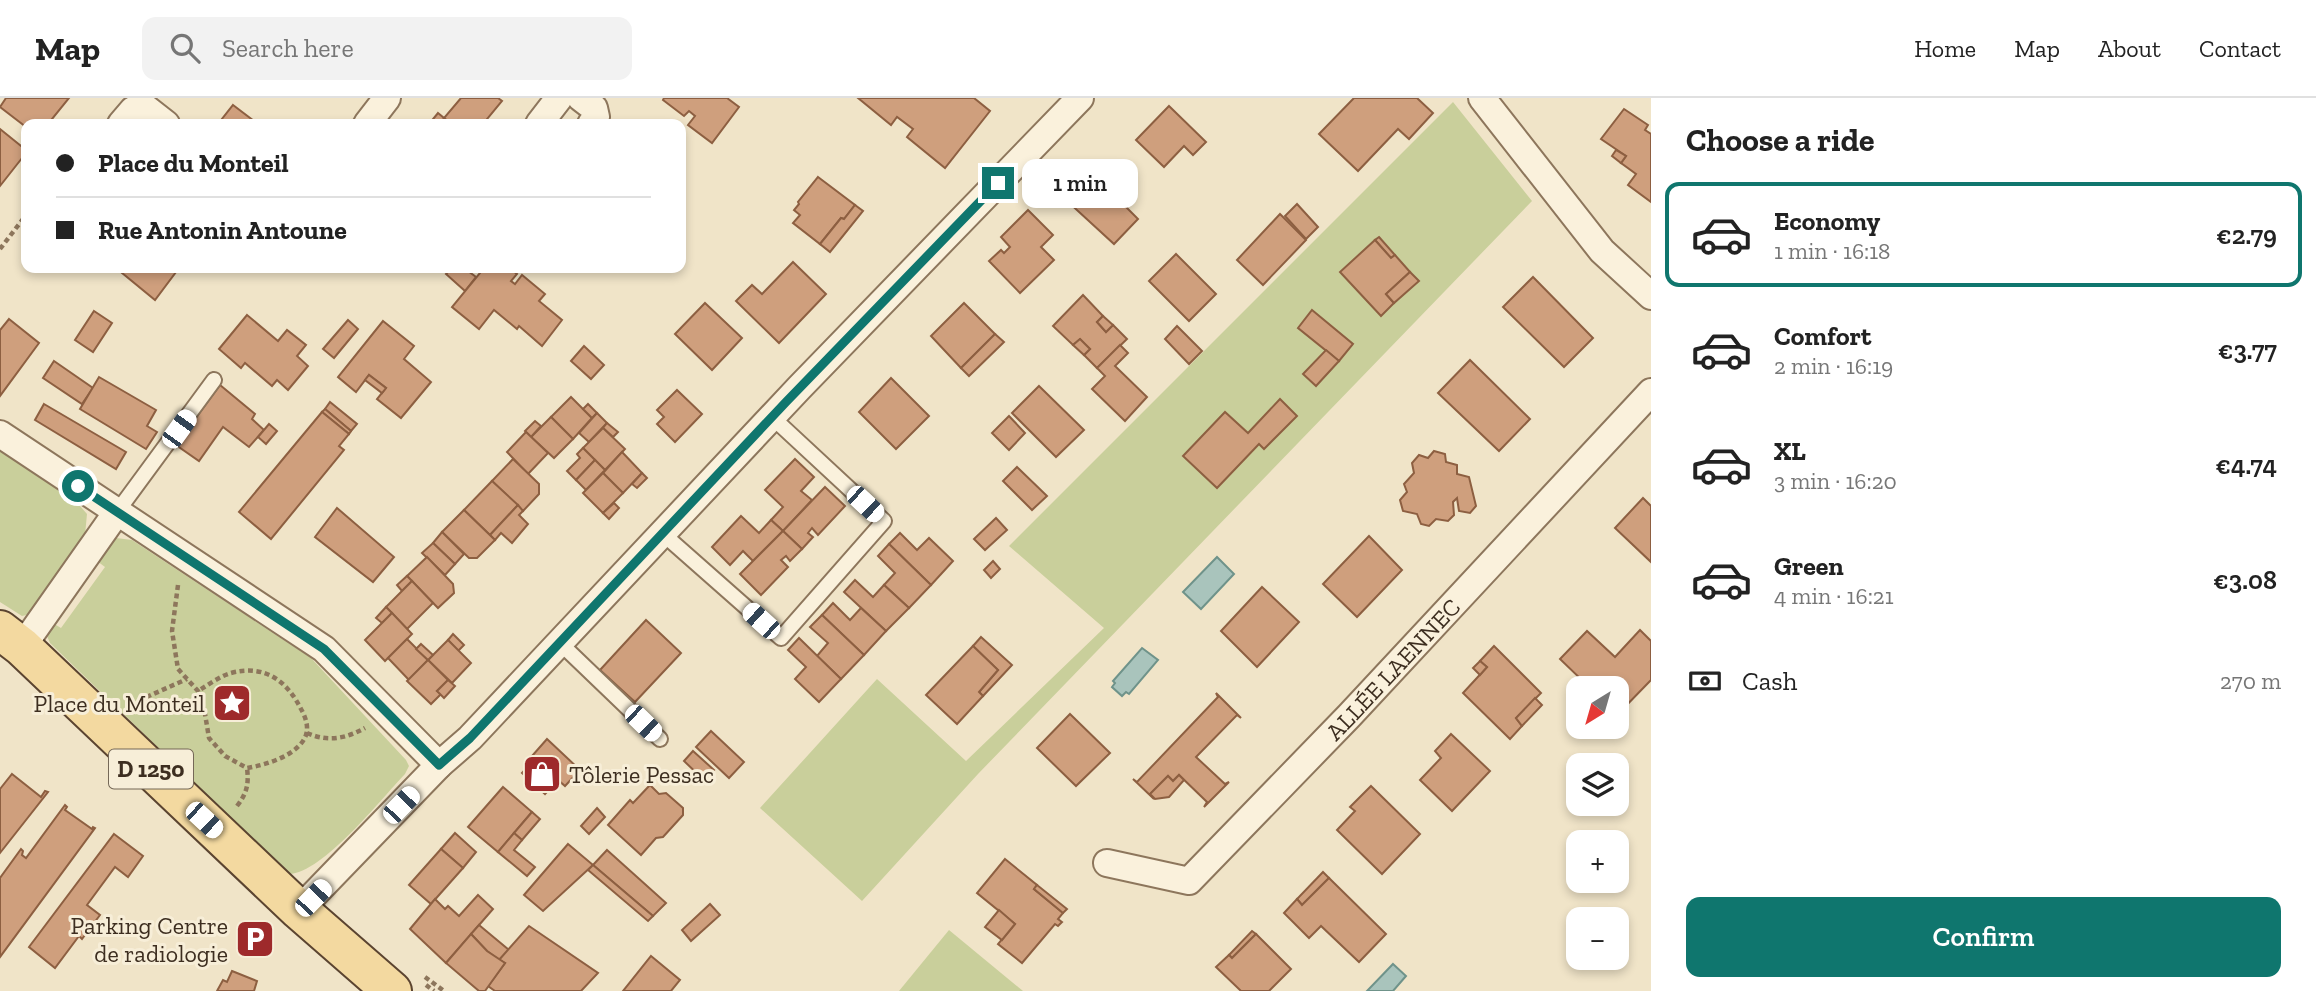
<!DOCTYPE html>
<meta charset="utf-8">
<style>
body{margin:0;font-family:"Zilla Slab",serif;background:#f2f2f2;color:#222;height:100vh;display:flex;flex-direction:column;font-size:26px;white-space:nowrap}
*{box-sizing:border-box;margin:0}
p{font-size:23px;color:#767676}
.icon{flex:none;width:38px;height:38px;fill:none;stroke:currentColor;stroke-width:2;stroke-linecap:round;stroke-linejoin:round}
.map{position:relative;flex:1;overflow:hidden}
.side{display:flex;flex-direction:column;background:#fff;width:665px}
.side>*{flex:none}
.banner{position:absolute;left:21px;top:21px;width:665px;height:154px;border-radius:14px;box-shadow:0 4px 10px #0003;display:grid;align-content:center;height:154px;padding:0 35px;background:#fff}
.needle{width:46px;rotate:217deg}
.fabs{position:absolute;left:1566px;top:578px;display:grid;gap:14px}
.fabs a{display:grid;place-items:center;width:63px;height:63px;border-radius:14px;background:#fff;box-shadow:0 4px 10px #0003;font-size:35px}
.end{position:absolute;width:32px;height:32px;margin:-16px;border:9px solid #0f766e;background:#fff;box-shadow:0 0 0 4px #fff}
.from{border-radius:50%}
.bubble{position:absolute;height:49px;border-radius:14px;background:#fff;box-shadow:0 4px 10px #0003;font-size:23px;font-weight:600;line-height:49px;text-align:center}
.car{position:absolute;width:21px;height:42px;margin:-21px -10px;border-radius:9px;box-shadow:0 0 5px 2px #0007;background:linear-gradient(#fff 24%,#345 0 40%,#fff 0 76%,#345 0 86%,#fff 0)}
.banner b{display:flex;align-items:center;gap:24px;height:66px;font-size:26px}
.banner b+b{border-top:2px solid #e0e0e0}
.banner i{width:18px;height:18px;background:#222}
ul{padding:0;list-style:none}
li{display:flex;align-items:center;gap:21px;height:105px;margin:0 14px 10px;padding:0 21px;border:4px solid transparent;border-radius:14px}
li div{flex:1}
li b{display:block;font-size:26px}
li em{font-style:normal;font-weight:600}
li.selected{border-color:#0f766e}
li>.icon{width:63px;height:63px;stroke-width:1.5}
h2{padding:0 35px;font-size:32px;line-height:84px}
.pay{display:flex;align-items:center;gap:18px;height:77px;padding:0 35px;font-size:26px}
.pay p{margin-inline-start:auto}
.button{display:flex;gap:14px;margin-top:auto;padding:14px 35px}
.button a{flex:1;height:80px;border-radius:14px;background:#0f766e;color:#fff;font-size:28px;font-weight:600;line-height:80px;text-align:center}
header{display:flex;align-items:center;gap:42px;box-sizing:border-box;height:98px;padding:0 35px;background:#fff;border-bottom:2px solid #e0e0e0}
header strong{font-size:33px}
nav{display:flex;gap:38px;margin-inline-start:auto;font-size:24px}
.search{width:490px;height:63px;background:#f2f2f2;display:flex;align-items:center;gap:18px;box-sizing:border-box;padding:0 24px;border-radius:14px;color:#767676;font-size:26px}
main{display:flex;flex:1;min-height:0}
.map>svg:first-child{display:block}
.green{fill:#c9cf9b}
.water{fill:#a9c4bc;stroke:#6f938a;stroke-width:2}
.building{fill:#cf9f7d;stroke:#8d5f41;stroke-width:2}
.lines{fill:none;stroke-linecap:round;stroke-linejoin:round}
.lane-casing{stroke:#8d765c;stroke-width:18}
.street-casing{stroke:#8d765c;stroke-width:30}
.primary-casing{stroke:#5b4430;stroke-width:42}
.path{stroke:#8d765c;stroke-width:4.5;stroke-dasharray:5 3.5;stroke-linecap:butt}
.lane{stroke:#faf1dc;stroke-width:14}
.street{stroke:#faf1dc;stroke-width:26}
.primary{stroke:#f3d9a0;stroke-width:38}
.route{stroke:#0f766e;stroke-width:9}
.labels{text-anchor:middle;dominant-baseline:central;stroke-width:6;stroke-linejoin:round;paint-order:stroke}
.shield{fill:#f7eed8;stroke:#756857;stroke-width:2}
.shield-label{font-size:23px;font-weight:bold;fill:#3d2e20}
.street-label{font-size:24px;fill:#3d2e20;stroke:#f7eed8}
.poi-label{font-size:24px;fill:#3d2e20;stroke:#f7eed8;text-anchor:end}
</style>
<header>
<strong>Map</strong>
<div class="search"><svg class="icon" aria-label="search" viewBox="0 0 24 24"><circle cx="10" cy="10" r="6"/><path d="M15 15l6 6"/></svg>Search here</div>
<nav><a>Home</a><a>Map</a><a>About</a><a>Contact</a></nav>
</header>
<main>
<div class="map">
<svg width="1651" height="893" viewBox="0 0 1651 893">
<rect width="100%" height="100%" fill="#f0e4c8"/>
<g class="green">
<polygon points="1453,4 1532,103 978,676 862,803 760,710 877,581 966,663 1104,530 1009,448"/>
<polygon points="0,353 73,400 87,416 85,437 31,516 22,518 0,504"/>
<path d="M116 440 132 442 311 560 406 662 409 668 405 676C381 701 323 775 289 776L50 545 47 538 51 524 61 530 105 469 97 463Z"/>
<polygon points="949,832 1023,893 899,893"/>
</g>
<g class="water">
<polygon points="1217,459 1234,476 1201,511 1183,494"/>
<polygon points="1142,550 1158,562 1129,596 1126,594 1122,598 1112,589 1115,585 1113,583"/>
<polygon points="1393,866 1406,878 1393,893 1367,893"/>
</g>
<g class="building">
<polygon points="6,0 69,0 48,26 26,26 26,29 0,9"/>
<polygon points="461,0 498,0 502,3 487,21 493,26 452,26 444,20"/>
<polygon points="664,0 727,0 739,9 712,45 688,27 695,18 689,13 684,18 663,2"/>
<polygon points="858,0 974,0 990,13 945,70 907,39 913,31 897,19 891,27"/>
<polygon points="1354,0 1417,0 1433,15 1409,41 1398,31 1358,73 1319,36"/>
<polygon points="233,7 258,26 218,26"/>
<polygon points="1169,8 1206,44 1193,57 1184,48 1164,69 1136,42"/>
<polygon points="1624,11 1648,27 1645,32 1651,36 1651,104 1628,87 1636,76 1621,65 1626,58 1601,41"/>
<polygon points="438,15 444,20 440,26 429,26"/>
<polygon points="0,31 26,52 26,55 0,88"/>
<polygon points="1616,52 1626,58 1621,65 1612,58"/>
<polygon points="1099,68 1132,101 1125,108 1138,121 1114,146 1066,102"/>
<polygon points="818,79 855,107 844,121 841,120 820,146 793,125 800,117 794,112 799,106 798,104"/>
<polygon points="1297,106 1318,129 1306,141 1285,118"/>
<polygon points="855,107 863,113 830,154 820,146 841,120 844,121"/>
<polygon points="1028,112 1053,137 1041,149 1054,162 1020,195 989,163 1001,152 1004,155 1010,149 1001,139"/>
<polygon points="1280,116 1306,142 1263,187 1237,162"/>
<polygon points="1379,139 1395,157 1391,160 1375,142"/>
<polygon points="1375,142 1391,160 1395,157 1410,174 1386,196 1394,205 1381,218 1340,174"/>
<polygon points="1176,156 1216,196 1189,223 1149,183"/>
<polygon points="793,164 826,196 779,245 736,203 752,187 762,196"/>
<polygon points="116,170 179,170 155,202"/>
<polygon points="452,170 464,170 476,179 465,193 446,176"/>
<polygon points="484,170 509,170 517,176 511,183 515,186 522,177 545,196 539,203 562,222 542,248 519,228 517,231 494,212 479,231 452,209"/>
<polygon points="1410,174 1419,183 1394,205 1386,196"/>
<polygon points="1533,179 1593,240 1564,269 1503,209"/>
<polygon points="1083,197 1103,218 1097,224 1106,234 1113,227 1127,241 1097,270 1084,257 1090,251 1080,241 1073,247 1053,228"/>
<polygon points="705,205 742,240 712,272 675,236"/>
<polygon points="964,205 995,236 961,270 931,238"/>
<polygon points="1312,212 1353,246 1339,263 1298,230"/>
<polygon points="94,213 112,225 93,254 75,242"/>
<polygon points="247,217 278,243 287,232 306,247 297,258 308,268 288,292 277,282 272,288 245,265 241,270 219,251"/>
<polygon points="1103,218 1113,227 1106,234 1097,224"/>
<polygon points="9,221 39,245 0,298 0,232"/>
<polygon points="348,222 358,231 334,260 323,251"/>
<polygon points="383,223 414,248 404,261 431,284 401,320 377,301 386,290 369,277 356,294 338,279"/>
<polygon points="1177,228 1202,253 1189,266 1165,241"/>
<polygon points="995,236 1004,244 969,278 961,270"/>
<polygon points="1080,241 1090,251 1084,257 1073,247"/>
<polygon points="1120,247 1128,255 1115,268 1147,299 1125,323 1092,291 1105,278 1097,270"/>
<polygon points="584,248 604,267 591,281 571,263"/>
<polygon points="1326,252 1339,263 1316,288 1303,276"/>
<polygon points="1470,262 1530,321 1499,353 1438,295"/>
<polygon points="54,263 93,290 82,306 43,280"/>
<polygon points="369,277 386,290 382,295 365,282"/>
<polygon points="99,279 156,312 147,328 157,334 146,351 80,311"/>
<polygon points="891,280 929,318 896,351 859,314"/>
<polygon points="220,287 255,316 252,321 264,332 249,349 223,329 199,363 176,347"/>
<polygon points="1039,288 1084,332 1056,359 1012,315"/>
<polygon points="677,292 702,316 675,344 657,326 664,319 657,312"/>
<polygon points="571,299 592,320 573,341 551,319"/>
<polygon points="1280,301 1297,318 1264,351 1259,346 1217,390 1183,358 1225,314 1248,335"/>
<polygon points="330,304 357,326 351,333 325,311"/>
<polygon points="44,306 126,354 116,371 35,322"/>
<polygon points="588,306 597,315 592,320 583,311"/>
<polygon points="325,311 351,333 349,336 322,314"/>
<polygon points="322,314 349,336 339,348 344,352 271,441 239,414"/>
<polygon points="597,315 607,325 589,344 579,335"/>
<polygon points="1009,318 1025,335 1009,352 992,335"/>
<polygon points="551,319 573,341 554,360 531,339"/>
<polygon points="535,323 541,328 531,339 525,333"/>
<polygon points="607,325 618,334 613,339 603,330"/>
<polygon points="269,326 277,333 266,346 258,339"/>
<polygon points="603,330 625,351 605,372 583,350"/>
<polygon points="526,334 548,355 528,376 507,354"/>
<polygon points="583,350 595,362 576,382 567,373 580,360 577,356"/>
<polygon points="1434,353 1445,356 1446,364 1457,367 1457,376 1469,379 1476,408 1470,415 1459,413 1457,400 1453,404 1454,417 1448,423 1436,421 1429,428 1421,426 1417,416 1403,413 1400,402 1407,394 1404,386 1414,375 1412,365 1419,357 1428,360"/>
<polygon points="622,354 642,375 623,395 603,375"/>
<polygon points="513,361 539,386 539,396 523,413 492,383"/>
<polygon points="795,361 814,379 801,393 812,402 783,433 771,422 783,409 765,392"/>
<polygon points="595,362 605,372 586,392 576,382"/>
<polygon points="1017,369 1047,398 1032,412 1003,383"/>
<polygon points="603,375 623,395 603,415 583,395"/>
<polygon points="642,375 647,380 637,390 632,386"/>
<polygon points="492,383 518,407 490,437 464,412"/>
<polygon points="825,389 845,408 818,437 812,430 808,435 813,439 802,451 783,433"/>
<polygon points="1643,400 1651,408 1651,464 1615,430"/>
<polygon points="614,405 619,410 609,421 603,415"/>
<polygon points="518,407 523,413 519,417 528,426 512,445 501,435 495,442 490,437"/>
<polygon points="337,410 394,459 373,484 315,439"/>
<polygon points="464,412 495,442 477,460 469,460 442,434"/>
<polygon points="741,418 759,435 771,422 783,433 753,463 743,453 730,467 712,449"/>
<polygon points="996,420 1007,432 985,452 974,441"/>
<polygon points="783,433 802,451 790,463 786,458 781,462 788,469 761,497 740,476"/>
<polygon points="442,434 464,456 455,466 433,445"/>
<polygon points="900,435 917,452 929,440 953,463 931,487 889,446"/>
<polygon points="1369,438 1402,472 1357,519 1323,486"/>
<polygon points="433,445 455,466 445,477 422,455"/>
<polygon points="889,446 931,487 909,510 884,487 895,475 878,458"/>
<polygon points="427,459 453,486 454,495 438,510 407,478"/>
<polygon points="993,463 1000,471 991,480 984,472"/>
<polygon points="407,478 412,483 402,493 397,487"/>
<polygon points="855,482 873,499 884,487 909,510 886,533 844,494"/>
<polygon points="412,483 433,505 407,531 386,509"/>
<polygon points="1262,489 1299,524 1257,569 1221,533"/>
<polygon points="833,505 850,522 861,510 886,533 864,557 822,517"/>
<polygon points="386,509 392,515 382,525 376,520"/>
<polygon points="392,515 412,536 385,563 365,542"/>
<polygon points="822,517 864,557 841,581 817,558 828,545 810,529"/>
<polygon points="646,522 681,555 635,604 600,572"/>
<polygon points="1640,532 1651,543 1651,582 1617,617 1617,590 1605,590 1597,582 1589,589 1560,561 1587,533 1615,559"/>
<polygon points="453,536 464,547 458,553 448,542"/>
<polygon points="981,539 1012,567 983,598 979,594 998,572 973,548"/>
<polygon points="799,540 841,581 819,604 795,581 806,569 788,552"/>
<polygon points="407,541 428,562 409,582 388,560"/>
<polygon points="448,542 471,565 452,585 428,562"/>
<polygon points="421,546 433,557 428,562 416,551"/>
<polygon points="973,548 998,572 979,594 983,598 957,626 926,597"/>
<polygon points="1494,548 1541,595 1516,620 1522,628 1510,641 1463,595 1487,569 1480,563"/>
<polygon points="428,562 448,582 437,593 441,596 431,606 407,583"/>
<polygon points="1480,563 1487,569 1480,577 1473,570"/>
<polygon points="448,582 455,588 444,600 437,593"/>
<polygon points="1216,595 1241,620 1237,617 1196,659 1225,686 1229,684 1204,709 1207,704 1179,677 1173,683 1168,678 1150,696 1154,701 1133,681 1137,684 1218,599"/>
<polygon points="1535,600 1542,607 1522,628 1516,620"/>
<polygon points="1070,616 1110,655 1076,688 1037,650"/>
<polygon points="711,633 744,664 729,680 696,649"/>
<polygon points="1451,636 1490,673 1452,713 1420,682 1441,660 1435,653"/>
<polygon points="547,641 580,672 565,688 558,682 545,696 522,675 535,661 532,658"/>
<polygon points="693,653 714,672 704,682 684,663"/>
<polygon points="12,676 41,699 45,693 48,694 0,755 0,691"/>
<polygon points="1179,677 1184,682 1169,699 1155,701 1150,696 1168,678 1173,683"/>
<polygon points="650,687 659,696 666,695 683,710 683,717 663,739 656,740 641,757 608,727 630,702 633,705"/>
<polygon points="1371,688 1420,736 1382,776 1337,732 1355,713 1350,709"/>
<polygon points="503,689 532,714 498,754 468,729"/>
<polygon points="65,707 67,709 65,712 92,731 93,729 95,730 0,859 0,780 21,751 23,753 22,757 26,760"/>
<polygon points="597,710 605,719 589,736 581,728"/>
<polygon points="532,714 540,721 522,742 514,735"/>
<polygon points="455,735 476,754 463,770 441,751"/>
<polygon points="514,735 522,742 514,752 535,769 527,778 498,754"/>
<polygon points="114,736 143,758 128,779 115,769 87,807 100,817 82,841 79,838 55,870 29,849"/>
<polygon points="568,746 593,767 543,813 524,797"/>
<polygon points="441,751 463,770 431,806 409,787"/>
<polygon points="607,752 666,805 653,818 593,767"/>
<polygon points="1005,761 1037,787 1034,791 1063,815 1058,821 1062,824 1058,828 1055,826 1022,865 998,846 1015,826 977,795"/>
<polygon points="593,767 653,818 648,823 588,772"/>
<polygon points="1323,774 1329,780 1302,807 1297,801"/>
<polygon points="1329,780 1386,836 1359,864 1321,828 1309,840 1284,815 1297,801 1302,807"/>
<polygon points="1037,787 1067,811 1063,815 1034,791"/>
<polygon points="478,797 493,811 446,865 410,831 435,801 445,811 448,808 459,818"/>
<polygon points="710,806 720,817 691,843 682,832"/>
<polygon points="999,812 1015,826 1002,842 985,829"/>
<polygon points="479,827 509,852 499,862 487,853 471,836"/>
<polygon points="529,828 598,875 581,893 495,893 488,888 505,865 499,862"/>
<polygon points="1252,833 1256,836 1232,860 1229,857"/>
<polygon points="471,836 487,853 505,865 485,893 479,893 446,865"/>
<polygon points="1256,836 1291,871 1269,893 1241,893 1216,869 1229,857 1232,860"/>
<polygon points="651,858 680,882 671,893 623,893"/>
<polygon points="232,873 257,883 254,893 217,893 223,882 227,884"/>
</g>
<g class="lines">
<g class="lane-casing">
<g id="lane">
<polyline points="117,414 214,282"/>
<polyline points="662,435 781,540 884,423 772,319"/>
<polyline points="559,544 660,641"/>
</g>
</g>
<g class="street-casing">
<g id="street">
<polyline points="581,0 594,10 596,19 591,26"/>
<polyline points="1482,0 1602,153 1651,198"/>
<polyline points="121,26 133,12 143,8 166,26"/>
<polyline points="367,26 387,0"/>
<polyline points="539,26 559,0"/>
<polyline points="0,336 324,551 439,667"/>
<polyline points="22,549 117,414"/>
<path id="s1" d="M1107 765 1189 783 1349 618 1651 294"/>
<polyline points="299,812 439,667 470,640 799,290 1080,0"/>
</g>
</g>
<g class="primary-casing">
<polyline id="primary" points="0,532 22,549 299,812 392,893"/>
</g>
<g class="path">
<polyline points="0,151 26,117"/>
<path d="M178 487 172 533 178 571 198 593 205 616 209 640 225 658 247 670C266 667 299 657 306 637 309 628 305 618 301 611 287 583 265 566 231 575 220 578 208 587 198 593"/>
<polyline points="132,608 142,601 187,581"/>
<path d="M307 635C327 644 345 641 365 630"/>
<path d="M237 708C247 695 249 686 247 670"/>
<polyline points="425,879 444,893"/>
<polyline points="426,887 434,893"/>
</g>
<use href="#lane" class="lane"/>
<use href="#street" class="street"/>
<use href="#primary" class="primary"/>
</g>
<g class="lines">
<polyline class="route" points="78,388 324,551 439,667 470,640 786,304 998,85"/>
</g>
<defs>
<g id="sight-square" transform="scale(2.0125)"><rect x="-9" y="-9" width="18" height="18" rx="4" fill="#9e2a2b" stroke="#f7eed8"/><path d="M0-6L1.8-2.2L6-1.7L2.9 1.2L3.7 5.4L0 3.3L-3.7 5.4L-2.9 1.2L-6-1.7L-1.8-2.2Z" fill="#fff"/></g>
<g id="shop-square" transform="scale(2.0125)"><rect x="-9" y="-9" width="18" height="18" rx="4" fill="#9e2a2b" stroke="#f7eed8"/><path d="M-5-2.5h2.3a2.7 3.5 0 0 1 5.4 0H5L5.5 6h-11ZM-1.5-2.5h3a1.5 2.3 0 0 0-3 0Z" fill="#fff"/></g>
<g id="parking-square" transform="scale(2.0125)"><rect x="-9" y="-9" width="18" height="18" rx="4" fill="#9e2a2b" stroke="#f7eed8"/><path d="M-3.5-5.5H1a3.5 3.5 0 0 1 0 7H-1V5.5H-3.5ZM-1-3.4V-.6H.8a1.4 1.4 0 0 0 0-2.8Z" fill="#fff"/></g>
</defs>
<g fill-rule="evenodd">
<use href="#sight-square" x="232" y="605"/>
<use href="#shop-square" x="542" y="676"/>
<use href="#parking-square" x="255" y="841"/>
</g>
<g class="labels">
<rect class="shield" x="109" y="651.5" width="84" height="39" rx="5"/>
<g class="shield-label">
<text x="151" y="671">D 1250</text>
</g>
<g class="street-label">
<text stroke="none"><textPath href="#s1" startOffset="378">ALLÉE LAENNEC</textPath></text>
</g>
<g class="poi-label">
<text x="205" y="605">Place du Monteil</text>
<text x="569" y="676" text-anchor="start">Tôlerie Pessac</text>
<text x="228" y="827">Parking Centre<tspan x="228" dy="28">de radiologie</tspan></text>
</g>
</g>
</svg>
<div class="fabs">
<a><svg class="needle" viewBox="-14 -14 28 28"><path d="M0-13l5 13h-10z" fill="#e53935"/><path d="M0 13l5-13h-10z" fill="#767676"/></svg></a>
<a><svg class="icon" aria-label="layers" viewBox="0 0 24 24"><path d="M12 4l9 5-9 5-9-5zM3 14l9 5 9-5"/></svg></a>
<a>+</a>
<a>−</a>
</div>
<i class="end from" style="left:78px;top:388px"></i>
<i class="end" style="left:998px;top:85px"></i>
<div class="bubble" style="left:1022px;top:61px;width:116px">1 min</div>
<i class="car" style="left:179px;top:331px;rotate:36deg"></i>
<i class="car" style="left:865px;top:406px;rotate:133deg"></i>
<i class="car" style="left:761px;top:523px;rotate:312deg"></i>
<i class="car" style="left:643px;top:625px;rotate:134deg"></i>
<i class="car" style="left:401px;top:707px;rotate:44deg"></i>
<i class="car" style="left:204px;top:722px;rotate:133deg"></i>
<i class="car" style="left:313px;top:800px;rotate:44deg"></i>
<div class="banner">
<b><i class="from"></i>Place du Monteil</b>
<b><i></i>Rue Antonin Antoune</b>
</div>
</div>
<section class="side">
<h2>Choose a ride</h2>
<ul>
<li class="selected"><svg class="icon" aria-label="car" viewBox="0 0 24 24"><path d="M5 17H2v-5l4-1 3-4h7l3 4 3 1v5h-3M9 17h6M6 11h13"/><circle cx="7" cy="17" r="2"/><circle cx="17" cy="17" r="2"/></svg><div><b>Economy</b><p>1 min · 16:18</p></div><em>€2.79</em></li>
<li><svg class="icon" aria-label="car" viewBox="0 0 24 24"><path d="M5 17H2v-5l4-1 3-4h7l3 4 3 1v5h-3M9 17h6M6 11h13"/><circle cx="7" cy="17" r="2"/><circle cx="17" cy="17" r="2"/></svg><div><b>Comfort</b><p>2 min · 16:19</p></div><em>€3.77</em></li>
<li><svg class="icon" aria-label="car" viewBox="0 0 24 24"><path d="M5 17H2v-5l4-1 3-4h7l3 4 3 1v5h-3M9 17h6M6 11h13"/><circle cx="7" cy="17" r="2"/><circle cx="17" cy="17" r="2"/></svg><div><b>XL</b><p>3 min · 16:20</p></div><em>€4.74</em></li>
<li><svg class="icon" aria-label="car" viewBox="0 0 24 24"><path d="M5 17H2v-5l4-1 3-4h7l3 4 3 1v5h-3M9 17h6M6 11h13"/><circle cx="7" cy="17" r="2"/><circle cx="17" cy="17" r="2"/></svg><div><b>Green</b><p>4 min · 16:21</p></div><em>€3.08</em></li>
</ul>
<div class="pay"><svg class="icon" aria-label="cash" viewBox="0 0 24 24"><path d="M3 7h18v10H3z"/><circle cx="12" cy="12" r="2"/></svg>Cash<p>270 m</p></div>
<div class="button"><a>Confirm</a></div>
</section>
</main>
